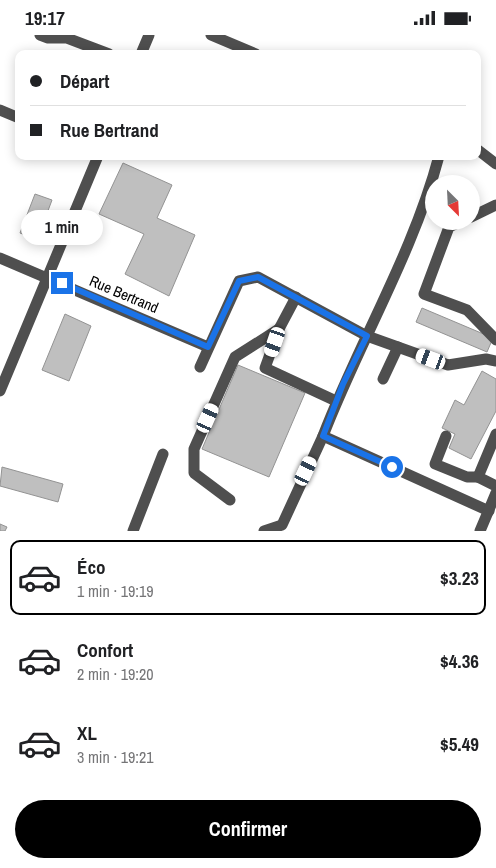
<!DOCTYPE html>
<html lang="fr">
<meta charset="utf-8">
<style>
body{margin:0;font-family:"Archivo Narrow",sans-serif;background:#f2f2f2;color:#202124;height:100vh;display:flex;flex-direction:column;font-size:19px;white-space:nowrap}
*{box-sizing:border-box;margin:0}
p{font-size:16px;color:#757577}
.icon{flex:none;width:28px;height:28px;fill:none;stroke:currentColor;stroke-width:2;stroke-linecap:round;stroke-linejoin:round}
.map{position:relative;height:496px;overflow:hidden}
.side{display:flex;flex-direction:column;background:#fff;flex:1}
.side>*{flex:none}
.guide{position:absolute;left:15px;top:15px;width:466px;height:110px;border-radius:10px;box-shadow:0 2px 12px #0003;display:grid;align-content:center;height:110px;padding:0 15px;background:#fff}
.needle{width:32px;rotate:156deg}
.fabs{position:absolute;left:425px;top:140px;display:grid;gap:10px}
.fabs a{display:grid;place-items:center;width:55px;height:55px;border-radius:50%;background:#fff;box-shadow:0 2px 12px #0003;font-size:25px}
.end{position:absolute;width:22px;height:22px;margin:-11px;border:6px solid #1a73e8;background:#fff;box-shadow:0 0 0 2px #fff}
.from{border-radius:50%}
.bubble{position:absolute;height:35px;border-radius:18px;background:#fff;box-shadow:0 2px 12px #0003;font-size:16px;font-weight:800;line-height:35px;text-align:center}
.car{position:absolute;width:15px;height:30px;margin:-15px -8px;border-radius:6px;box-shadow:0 0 4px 1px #0007;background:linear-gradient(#fff 24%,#345 0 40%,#fff 0 76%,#345 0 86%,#fff 0)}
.guide b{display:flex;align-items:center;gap:18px;height:48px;font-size:19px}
.guide b+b{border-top:1px solid #e0e0e0}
.guide i{width:12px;height:12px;background:#202124}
ul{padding:9px 0 0;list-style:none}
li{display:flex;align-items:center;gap:15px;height:75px;margin:0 10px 8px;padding:0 5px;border:2px solid transparent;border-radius:10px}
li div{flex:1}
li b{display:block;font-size:19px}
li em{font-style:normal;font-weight:800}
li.selected{border-color:#000}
li>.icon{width:45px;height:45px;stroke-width:1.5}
.action{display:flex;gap:10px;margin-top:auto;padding:10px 15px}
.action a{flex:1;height:58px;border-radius:30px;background:#000;color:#fff;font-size:20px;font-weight:800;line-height:58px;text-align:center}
.status{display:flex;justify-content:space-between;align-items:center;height:35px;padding:0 25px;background:#fff;direction:ltr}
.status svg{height:14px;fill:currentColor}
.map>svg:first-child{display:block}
.building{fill:#bfbfbf;stroke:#939393}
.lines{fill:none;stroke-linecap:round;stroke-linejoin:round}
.minor{stroke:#4f4f4f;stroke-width:11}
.route{stroke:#1a73e8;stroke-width:6}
.labels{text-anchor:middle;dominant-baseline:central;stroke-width:4;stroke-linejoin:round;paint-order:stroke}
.street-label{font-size:15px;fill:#000;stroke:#fff}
</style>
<div class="status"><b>19:17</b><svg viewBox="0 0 49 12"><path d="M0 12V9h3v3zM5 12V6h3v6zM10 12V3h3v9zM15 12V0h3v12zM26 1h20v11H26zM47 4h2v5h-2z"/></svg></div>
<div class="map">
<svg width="496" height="496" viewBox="0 0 496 496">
<rect width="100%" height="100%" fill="#fff"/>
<g class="building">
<polygon points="123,128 172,150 157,183 195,200 169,261 125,239 144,199 99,179"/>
<polygon points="35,159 52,165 37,205 20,198"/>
<polygon points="422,273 493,303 487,317 416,287"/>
<polygon points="65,279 91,291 69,346 42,335"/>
<polygon points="238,330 305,358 269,442 202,414"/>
<polygon points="482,336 496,344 496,376 471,424 449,413 455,399 442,393 455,365 464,370"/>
<polygon points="2,432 63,449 58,467 0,451"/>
<polygon points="0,489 7,492 5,496 0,496"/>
</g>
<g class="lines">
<g class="minor">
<polyline points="40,0 48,3 67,3 109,19"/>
<polyline points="211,0 256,19"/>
<polyline points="141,19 149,0"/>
<polyline points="0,75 19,83"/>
<polyline points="478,115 496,129"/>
<path d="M439 121C413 219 359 307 323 401L489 476"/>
<polyline points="471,182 496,170"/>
<polyline points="462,186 449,192 424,259 467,275 496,305"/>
<polyline points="0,223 208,312"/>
<polyline points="296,262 279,294 265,333 336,366"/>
<polyline points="200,332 239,246 258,242 367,301 448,330 486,324 496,326"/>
<polyline points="383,344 398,312"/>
<polyline points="0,356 98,121"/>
<polyline points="496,399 478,442 496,451"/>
<polyline points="446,401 435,429 467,442 478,442"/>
<polyline points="230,465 194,438 194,414 235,322 279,294"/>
<polyline points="133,496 163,419"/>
<polyline points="264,496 282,490 323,401"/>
<polyline points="480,496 496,458"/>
</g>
</g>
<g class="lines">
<polyline class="route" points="62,248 208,312 239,246 258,242 367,301 343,349 323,401 392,432"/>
</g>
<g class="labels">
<g class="street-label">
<text transform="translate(124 259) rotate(23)">Rue Bertrand</text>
</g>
</g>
</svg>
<div class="fabs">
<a><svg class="needle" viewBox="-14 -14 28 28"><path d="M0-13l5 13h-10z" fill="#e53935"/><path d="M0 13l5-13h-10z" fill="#757577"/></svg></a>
</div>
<i class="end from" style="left:392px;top:432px"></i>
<i class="end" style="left:62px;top:248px"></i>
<div class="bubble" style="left:21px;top:175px;width:82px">1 min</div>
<i class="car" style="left:275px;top:307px;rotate:199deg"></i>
<i class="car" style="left:431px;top:324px;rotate:290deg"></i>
<i class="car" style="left:208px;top:383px;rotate:24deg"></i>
<i class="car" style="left:306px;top:436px;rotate:25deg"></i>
<div class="guide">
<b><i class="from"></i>Départ</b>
<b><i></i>Rue Bertrand</b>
</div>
</div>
<section class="side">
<ul>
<li class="selected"><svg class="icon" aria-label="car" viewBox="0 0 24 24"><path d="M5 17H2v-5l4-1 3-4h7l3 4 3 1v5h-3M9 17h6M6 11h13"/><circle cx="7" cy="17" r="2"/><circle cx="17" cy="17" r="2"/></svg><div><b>Éco</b><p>1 min · 19:19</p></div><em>$3.23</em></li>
<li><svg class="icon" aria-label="car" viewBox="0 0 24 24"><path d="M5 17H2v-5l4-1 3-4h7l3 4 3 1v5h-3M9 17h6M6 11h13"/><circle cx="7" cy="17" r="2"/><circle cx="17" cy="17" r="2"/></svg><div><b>Confort</b><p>2 min · 19:20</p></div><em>$4.36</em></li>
<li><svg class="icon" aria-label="car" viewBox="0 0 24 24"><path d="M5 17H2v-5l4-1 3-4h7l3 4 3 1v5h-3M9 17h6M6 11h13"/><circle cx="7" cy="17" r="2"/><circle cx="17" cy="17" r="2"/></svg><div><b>XL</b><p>3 min · 19:21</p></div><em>$5.49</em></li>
</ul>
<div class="action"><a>Confirmer</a></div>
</section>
